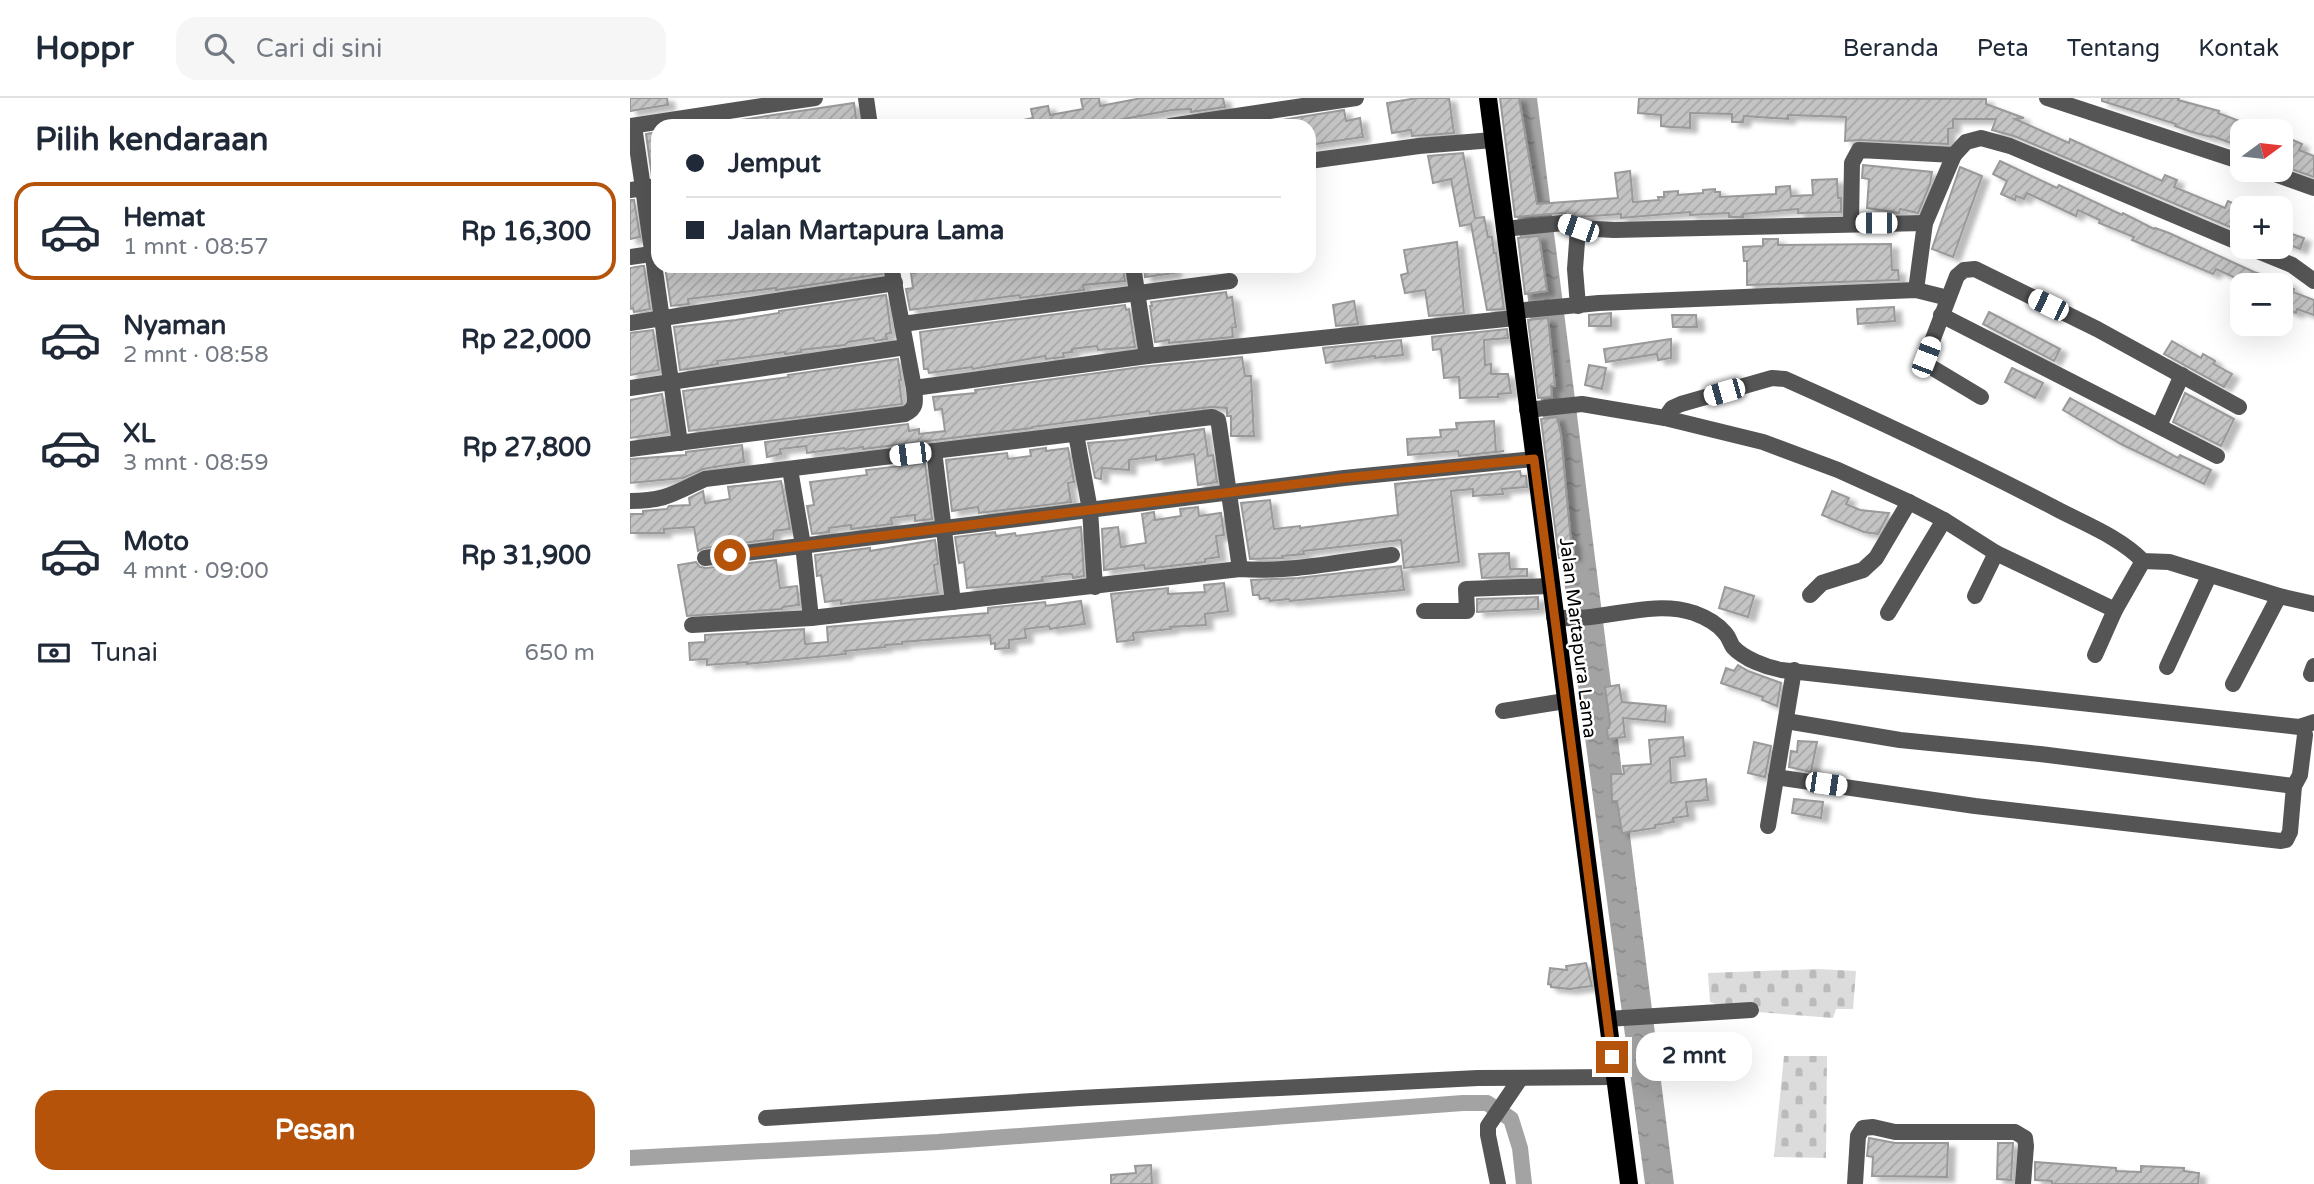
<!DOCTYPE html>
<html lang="id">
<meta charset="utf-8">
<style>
body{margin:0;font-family:"Varela Round",sans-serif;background:#f6f6f7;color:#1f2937;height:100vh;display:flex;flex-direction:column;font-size:26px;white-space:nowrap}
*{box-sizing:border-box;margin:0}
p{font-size:23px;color:#747a83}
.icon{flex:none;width:38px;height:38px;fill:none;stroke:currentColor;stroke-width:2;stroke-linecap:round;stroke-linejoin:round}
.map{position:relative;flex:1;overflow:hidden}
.drawer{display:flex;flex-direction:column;background:#fff;width:630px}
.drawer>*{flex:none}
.guide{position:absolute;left:21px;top:21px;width:665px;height:154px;border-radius:21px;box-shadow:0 7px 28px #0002;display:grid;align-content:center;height:154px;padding:0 35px;background:#fff}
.needle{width:46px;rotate:75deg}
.tools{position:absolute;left:1600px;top:21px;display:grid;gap:14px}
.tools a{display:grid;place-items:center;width:63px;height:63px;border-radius:14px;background:#fff;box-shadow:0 7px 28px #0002;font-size:35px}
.end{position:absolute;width:32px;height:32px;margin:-16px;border:9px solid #b45309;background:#fff;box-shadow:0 0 0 4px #fff}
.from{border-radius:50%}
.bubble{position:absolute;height:49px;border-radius:21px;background:#fff;box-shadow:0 7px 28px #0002;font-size:23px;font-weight:700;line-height:49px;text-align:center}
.car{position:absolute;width:21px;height:42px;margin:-21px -10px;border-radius:9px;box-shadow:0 0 5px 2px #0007;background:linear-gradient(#fff 24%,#345 0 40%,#fff 0 76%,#345 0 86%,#fff 0)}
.guide b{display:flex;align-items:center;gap:24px;height:66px;font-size:26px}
.guide b+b{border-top:2px solid #e0e1e3}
.guide i{width:18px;height:18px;background:#1f2937}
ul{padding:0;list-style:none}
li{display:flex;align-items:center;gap:21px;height:98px;margin:0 14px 10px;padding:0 21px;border:4px solid transparent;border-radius:21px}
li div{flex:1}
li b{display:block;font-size:26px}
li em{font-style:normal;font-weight:700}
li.active{border-color:#b45309}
li>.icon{width:63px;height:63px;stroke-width:1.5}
h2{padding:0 35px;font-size:32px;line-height:84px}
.pay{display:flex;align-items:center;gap:18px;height:77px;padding:0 35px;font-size:26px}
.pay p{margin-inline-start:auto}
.cta{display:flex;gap:14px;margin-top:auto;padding:14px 35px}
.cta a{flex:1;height:80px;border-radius:21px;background:#b45309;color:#fff;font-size:28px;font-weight:700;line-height:80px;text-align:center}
header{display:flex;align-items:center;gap:42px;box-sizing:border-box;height:98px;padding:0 35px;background:#fff;border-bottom:2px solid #e0e1e3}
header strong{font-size:33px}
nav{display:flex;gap:38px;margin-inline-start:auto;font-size:24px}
.search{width:490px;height:63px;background:#f6f6f7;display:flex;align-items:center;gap:18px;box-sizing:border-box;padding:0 24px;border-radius:21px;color:#747a83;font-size:26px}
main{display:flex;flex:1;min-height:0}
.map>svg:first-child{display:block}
.cemetery{fill:url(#cemetery-stones)}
.water{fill:url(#water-ripples)}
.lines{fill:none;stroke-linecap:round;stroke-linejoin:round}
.canal{stroke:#a3a3a3;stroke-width:16}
.building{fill:url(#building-hatch);stroke:#999;stroke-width:2;filter:url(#shadow)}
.minor{stroke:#555;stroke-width:16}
.major{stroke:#000;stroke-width:18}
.route{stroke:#b45309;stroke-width:9}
.labels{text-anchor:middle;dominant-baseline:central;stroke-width:5;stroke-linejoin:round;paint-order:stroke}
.street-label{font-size:19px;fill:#000;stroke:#fff}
</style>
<header>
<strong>Hoppr</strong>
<div class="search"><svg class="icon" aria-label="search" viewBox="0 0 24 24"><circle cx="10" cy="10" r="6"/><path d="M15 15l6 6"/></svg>Cari di sini</div>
<nav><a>Beranda</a><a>Peta</a><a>Tentang</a><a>Kontak</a></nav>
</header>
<main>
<section class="drawer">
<h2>Pilih kendaraan</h2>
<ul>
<li class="active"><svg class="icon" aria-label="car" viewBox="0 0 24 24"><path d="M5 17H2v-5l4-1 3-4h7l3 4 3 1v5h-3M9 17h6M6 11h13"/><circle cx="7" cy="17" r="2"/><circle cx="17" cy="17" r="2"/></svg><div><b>Hemat</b><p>1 mnt · 08:57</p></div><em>Rp 16,300</em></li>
<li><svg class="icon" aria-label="car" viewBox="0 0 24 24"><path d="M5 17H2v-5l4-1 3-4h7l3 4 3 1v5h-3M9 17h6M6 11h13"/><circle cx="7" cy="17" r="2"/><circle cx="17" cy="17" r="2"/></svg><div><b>Nyaman</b><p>2 mnt · 08:58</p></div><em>Rp 22,000</em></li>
<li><svg class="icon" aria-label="car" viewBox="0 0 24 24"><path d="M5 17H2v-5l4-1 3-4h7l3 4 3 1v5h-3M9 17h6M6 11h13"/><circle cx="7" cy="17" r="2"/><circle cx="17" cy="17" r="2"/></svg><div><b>XL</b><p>3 mnt · 08:59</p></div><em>Rp 27,800</em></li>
<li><svg class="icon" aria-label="car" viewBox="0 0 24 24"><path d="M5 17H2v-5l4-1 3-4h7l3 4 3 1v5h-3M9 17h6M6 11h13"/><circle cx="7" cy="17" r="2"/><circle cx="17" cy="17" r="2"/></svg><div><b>Moto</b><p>4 mnt · 09:00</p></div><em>Rp 31,900</em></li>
</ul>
<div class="pay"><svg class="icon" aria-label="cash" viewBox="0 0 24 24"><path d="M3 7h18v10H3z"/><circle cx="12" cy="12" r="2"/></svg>Tunai<p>650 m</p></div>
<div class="cta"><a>Pesan</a></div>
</section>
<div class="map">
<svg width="1684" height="1086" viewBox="0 0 1684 1086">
<defs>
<pattern id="cemetery-stones" width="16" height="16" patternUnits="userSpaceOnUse" patternTransform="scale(1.75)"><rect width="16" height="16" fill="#dcdcdc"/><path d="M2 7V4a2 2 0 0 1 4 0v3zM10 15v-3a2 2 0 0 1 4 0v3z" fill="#bbb"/></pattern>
<pattern id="water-ripples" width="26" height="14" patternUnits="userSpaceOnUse" patternTransform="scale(1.75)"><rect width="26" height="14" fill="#a3a3a3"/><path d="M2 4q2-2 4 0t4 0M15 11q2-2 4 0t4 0" fill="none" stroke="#8b8b8b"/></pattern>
<pattern id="building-hatch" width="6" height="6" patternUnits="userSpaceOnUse" patternTransform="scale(1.75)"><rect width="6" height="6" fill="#c4c4c4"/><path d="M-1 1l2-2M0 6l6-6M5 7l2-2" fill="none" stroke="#a7a7a7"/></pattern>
<filter id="shadow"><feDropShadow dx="7" dy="4.5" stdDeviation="2" flood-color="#0004"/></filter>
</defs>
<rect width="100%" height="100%" fill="#fff"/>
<g class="cemetery">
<polygon points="1187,871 1226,873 1223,911 1206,911 1203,920 1102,912 1080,904 1078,875"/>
<polygon points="1154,958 1197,958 1196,1060 1144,1059"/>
</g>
<polygon class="water" points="872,0 907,0 1044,1086 1015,1086 938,513"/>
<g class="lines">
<polyline class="canal" points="0,1060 308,1044 833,1005 857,1005 881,1021 890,1050 894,1086"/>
</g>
<g class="building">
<polygon points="0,0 37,0 38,7 0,13"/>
<polygon points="458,0 469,0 470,8 512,0 593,0 595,9 561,14 561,11 542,12 472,25 473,28 458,28 458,25 440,28 393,28 393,22 403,20 401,11 418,8 420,17 453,11 451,1"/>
<polygon points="787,0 819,0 824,35 782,38 781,32 762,35 757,5"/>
<polygon points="870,0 889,0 907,106 988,100 985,75 1000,73 1003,104 1029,102 1028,99 1034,99 1034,94 1048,93 1048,97 1073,95 1073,92 1085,91 1085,94 1090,94 1090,99 1146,96 1146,89 1160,88 1161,98 1183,97 1182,82 1207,81 1208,100 1211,100 1211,114 1168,115 1168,111 1113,116 1113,119 1099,119 1099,115 1060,117 1060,114 991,120 991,116 947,119 932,115 885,119"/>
<polygon points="1009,0 1356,1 1356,6 1394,20 1385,21 1439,45 1440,41 1532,83 1535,77 1547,82 1544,89 1595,110 1598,103 1612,109 1612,134 1384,38 1362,32 1366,21 1323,21 1323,30 1318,31 1318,46 1230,42 1215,43 1216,19 1158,17 1158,21 1114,18 1113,24 1102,24 1102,16 1060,15 1060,30 1041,29 1031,28 1031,17 1008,15"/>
<polygon points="1472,0 1549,0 1548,2 1589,13 1588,15 1612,24 1612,49 1582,38 1581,39 1562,34 1545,28 1546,26 1472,3"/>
<polygon points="224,5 227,28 110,28 110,22"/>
<polygon points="714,12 716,23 730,20 733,39 679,47 679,28 633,28 633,25"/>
<polygon points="28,34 28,78 22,78 16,36"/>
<polygon points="1658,40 1672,46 1669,52 1684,58 1684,79 1650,67 1650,60"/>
<polygon points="833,55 845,120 854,119 858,139 862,139 864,155 866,155 874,211 857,212 841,126 830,128 821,81 803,85 798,58"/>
<polygon points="1370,63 1427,90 1429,87 1492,117 1493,115 1524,131 1525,130 1539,135 1624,174 1661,186 1652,187 1664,191 1663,194 1684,202 1684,217 1667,211 1666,215 1650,209 1650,187 1617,187 1605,183 1606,180 1586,171 1583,176 1514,147 1502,142 1504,139 1469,125 1470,122 1448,112 1446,118 1397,95 1394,101 1386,98 1385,102 1371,96 1377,83 1363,76"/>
<polygon points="1233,67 1302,74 1300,86 1288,115 1270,111 1269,115 1237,110 1239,81 1232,80"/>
<polygon points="1330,69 1352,78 1323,159 1302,151"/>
<polygon points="0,102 4,102 10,139 0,141"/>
<polygon points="1650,132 1674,140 1670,151 1650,143"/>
<polygon points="909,138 917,193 895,196 888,140"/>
<polygon points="1133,141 1148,141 1148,147 1261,146 1262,172 1268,172 1269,182 1117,187 1117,163 1114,163 1113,149 1133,148"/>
<polygon points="827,144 834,215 799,218 795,192 775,195 771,177 778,175 774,152"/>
<polygon points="12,168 14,168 20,211 4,214 3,210 0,211 0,170"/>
<polygon points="35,168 251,168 252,176 146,192 146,190 58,201 59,206 41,208"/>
<polygon points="306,168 493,168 495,183 453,187 454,192 390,200 389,197 280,212 276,191 283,190 281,175 284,175 283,171"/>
<polygon points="514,168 544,168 544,175 515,179"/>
<polygon points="596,194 597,200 602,199 604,215 606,229 602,230 603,239 539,245 539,242 525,244 520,208 522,208 521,204"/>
<polygon points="256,197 261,235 256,236 257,241 245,243 243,240 218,244 215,247 171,252 171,254 155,256 155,254 112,260 87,263 88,266 50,272 44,229 106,222 149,215 149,213"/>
<polygon points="724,203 728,226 706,228 703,207"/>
<polygon points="495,207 496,212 499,211 505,249 468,252 467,248 442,251 442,254 433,255 434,259 416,261 415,258 343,271 342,269 299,275 298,271 294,271 290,234"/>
<polygon points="1264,209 1265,223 1228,226 1227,211"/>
<polygon points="1359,214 1430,251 1424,263 1353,226"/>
<polygon points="981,215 981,228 959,228 959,217"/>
<polygon points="1042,217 1066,217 1067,229 1043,229"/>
<polygon points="918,220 925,288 921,288 922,299 908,300 898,222"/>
<polygon points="877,231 878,240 854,242 855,267 861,266 861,276 878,276 881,295 868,296 868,299 830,300 829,279 814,280 811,251 803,252 802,239"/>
<polygon points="23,232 29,272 0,277 0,235"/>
<polygon points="1041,241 1041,260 1028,262 1027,256 976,264 974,251"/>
<polygon points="771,242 773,257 745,260 745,258 696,265 693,250"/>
<polygon points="1542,243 1571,260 1573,256 1585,263 1584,266 1602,276 1594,289 1534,256"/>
<polygon points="612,259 615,278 621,278 624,338 601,338 601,318 597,318 597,310 581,309 520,316 519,313 402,329 402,330 233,351 233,349 215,352 214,350 177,355 176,348 150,351 151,356 137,359 135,344 278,326 279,333 289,331 289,336 315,333 312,311 305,312 303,299 346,295 345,292 511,269"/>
<polygon points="268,261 271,282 269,282 272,306 59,333 53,293 159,279 158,277"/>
<polygon points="959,267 976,270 972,291 955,287"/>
<polygon points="1382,270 1413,285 1405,300 1375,284"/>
<polygon points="1555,295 1604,321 1591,348 1543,324"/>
<polygon points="32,296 38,334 0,340 0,302"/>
<polygon points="1440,300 1548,360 1550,357 1581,372 1574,386 1491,346 1433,312"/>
<polygon points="927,319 931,337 941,444 943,444 944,458 929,460 911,321"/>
<polygon points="864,323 866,354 874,353 829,358 828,353 778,357 777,341 811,339 810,332 827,331 826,325"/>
<polygon points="574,331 578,358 583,357 587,384 568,387 564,356 526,362 526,358 499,362 499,372 472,370 471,381 465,380 458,345 494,342"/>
<polygon points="112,347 114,364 73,371 53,380 0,385 0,361 56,357 56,354"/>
<polygon points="416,350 416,353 438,350 444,384 438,385 441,404 349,415 348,409 322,413 316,362 377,355 378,361 401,358 400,352"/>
<polygon points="295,365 302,421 285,423 285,417 261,420 262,426 221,431 221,427 199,430 199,434 182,436 177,408 184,407 180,384 237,377 236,372"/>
<polygon points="890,373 891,378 896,378 897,389 872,391 873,396 843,398 843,391 821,393 829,464 774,470 771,442 673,453 674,456 652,458 653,460 620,461 611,405 640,402 644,431 670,428 670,430 768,417 765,386"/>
<polygon points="151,383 160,431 144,433 143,441 74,450 68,453 64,429 34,431 34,435 0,435 0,416 13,416 13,413 37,411 39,408 60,407 59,400 73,393 75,405 100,401 98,389"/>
<polygon points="1202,393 1219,400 1216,406 1230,412 1259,415 1248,436 1234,434 1192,417"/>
<polygon points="568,409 569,418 591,415 594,437 586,438 589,459 575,461 575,464 515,471 514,467 474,472 472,431 488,429 491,449 516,445 512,416 524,414 525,422 551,418 550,411"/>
<polygon points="451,429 454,478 443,480 442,476 434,476 412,479 413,483 337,490 334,464 329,465 325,439 365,434 366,438 385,435 386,438"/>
<polygon points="305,442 308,466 304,467 308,495 211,506 211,502 195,504 191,477 187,478 185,457 240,450 240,453"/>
<polygon points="879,455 880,471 897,471 897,478 852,480 849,456"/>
<polygon points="146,462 150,490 167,488 169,507 153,509 152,511 57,518 48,467 66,464 70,469 76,470"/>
<polygon points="771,468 774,492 660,503 659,501 640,503 639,500 630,501 629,497 623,497 621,482 668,480"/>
<polygon points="594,485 598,513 575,516 576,527 540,529 541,531 503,535 504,542 487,544 481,496 538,490 538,496 575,494 574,487"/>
<polygon points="1095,489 1124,498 1118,519 1089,510"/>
<polygon points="908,499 908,511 847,514 847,501"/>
<polygon points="451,503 455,526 420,531 419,528 395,531 396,540 379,542 379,550 365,551 365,545 361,546 360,537 272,544 272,546 255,547 255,549 215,553 216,556 117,566 117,564 77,567 77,561 60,562 59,545 75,544 75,537 174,531 175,546 198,544 197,529 358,515 358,510 415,504 416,508"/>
<polygon points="1108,567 1118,573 1151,585 1147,608 1132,602 1133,599 1091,585 1096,570 1104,573"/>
<polygon points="989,587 992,604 1036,608 1035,624 993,620 995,639 978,641 977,630 979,630 980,625 975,589"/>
<polygon points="1053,639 1055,658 1040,660 1041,685 1076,681 1078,702 1056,704 1058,718 1043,720 1044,724 1025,727 1025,730 992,735 987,703 982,703 981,676 994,676 993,668 1021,666 1019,642"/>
<polygon points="1168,643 1187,644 1181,674 1159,669 1161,653 1167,654"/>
<polygon points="1124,644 1141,648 1135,679 1118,675"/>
<polygon points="1164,701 1193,704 1191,720 1162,715"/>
<polygon points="956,865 962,888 940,891 921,889 921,887 918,886 920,870 937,872 936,868"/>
<polygon points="1239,1040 1265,1045 1318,1045 1317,1079 1242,1078 1243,1059 1237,1058"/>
<polygon points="1368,1045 1383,1045 1381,1082 1367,1081"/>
<polygon points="1405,1064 1486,1070 1486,1073 1511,1074 1511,1068 1554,1070 1554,1073 1569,1075 1568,1086 1422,1086 1422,1083 1405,1082"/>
<polygon points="521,1067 522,1086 481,1086 481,1077 506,1075 505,1068"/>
</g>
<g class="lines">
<g class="minor">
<polyline points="236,0 240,28"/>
<polyline points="1417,0 1612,64"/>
<polyline points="0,28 185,0"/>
<polyline points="4,28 50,345"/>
<polyline points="540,28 726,0"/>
<polyline points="679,63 789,48 863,42"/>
<polyline points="1634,72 1684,90"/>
<polyline points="0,92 28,88"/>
<polyline points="1221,125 1222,65 1229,52 1324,57"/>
<polyline points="874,131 933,125 948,130 984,132 1295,125"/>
<polyline points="1618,149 1662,167 1684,183"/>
<polyline points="0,159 28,155"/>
<polyline points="261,168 284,290 517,258 885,220"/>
<polyline points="503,168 517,258"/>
<polyline points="1286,192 1295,125 1324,57 1336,44 1351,40 1380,48 1612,146"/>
<polyline points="948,208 945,171 948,130"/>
<polyline points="885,213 969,205 1286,192 1318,200"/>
<polyline points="1311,217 1587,358"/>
<polyline points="0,225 265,185"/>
<polyline points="272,226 600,183"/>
<polyline points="0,290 276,249"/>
<polyline points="1351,299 1296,266 1296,259 1327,178 1334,172 1345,171 1467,231 1609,309"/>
<polyline points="897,312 952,306 1035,320 1133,344 1208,372 1279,404 1314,422 1366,455 1485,512"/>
<path d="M1035 320 1042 310 1051 306 1142 280 1155 281C1245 321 1334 363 1421 408 1452 425 1489 438 1513 463L1539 464 1649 498 1684 506"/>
<polyline points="1529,328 1552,277"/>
<polyline points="446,336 460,412 465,489"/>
<path d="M0 351 275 316C288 310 285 302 284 290"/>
<polyline points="304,353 323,504"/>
<polyline points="160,371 173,447 181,520"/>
<path d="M0 403C36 403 44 395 75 381L582 319 588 322 589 327 610 471"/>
<polyline points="75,460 714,380 904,361"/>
<polyline points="1180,497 1192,485 1233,472 1246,460 1279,404"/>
<polyline points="1345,498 1366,455"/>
<polyline points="794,513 837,513 836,491 920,488"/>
<polyline points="1258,515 1314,422"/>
<path d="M924 519C969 526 1019 500 1064 515 1075 519 1088 526 1095 535 1099 539 1100 545 1103 549 1114 561 1136 569 1151 572L1669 629 1684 624"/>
<path d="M62 527 181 520 610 471C660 475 713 463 762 457"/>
<polyline points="1465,557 1485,512 1513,463"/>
<polyline points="1537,569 1579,478"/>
<polyline points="1681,576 1684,568"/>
<polyline points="1603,586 1649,498"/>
<polyline points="873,613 935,603"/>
<polyline points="1156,623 1270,642 1410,656 1664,688"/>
<polyline points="1146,679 1345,708 1651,743 1656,742 1660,734 1664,688 1670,677 1675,637 1673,628"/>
<polyline points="1138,728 1164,572"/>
<polyline points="977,921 1121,912"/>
<polyline points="136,1020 450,1000 848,980 984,979"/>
<polyline points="868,1086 858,1037 858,1028 890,981"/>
<polyline points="1225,1086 1228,1038 1233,1030 1243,1029 1265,1034 1385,1034 1395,1040 1396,1048 1393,1086"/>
</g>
<polyline class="major" points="858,0 999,1086"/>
</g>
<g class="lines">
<polyline class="route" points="100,457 714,380 904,361 982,959"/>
</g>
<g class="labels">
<g class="street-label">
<text transform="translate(948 540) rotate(83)">Jalan Martapura Lama</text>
</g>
</g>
</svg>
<div class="tools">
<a><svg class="needle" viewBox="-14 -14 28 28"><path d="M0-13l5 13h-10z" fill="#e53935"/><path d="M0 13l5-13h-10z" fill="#747a83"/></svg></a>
<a>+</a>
<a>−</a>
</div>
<i class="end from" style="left:100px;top:457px"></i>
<i class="end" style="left:982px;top:959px"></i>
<div class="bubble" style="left:1006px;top:934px;width:116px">2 mnt</div>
<i class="car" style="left:1246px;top:125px;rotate:270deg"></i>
<i class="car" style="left:948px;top:130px;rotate:289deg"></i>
<i class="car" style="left:1418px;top:207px;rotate:296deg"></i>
<i class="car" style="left:1296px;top:259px;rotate:21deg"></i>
<i class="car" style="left:1094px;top:294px;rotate:254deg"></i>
<i class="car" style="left:280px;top:356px;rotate:263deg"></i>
<i class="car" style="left:1196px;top:686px;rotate:98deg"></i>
<div class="guide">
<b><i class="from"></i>Jemput</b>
<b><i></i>Jalan Martapura Lama</b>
</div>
</div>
</main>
